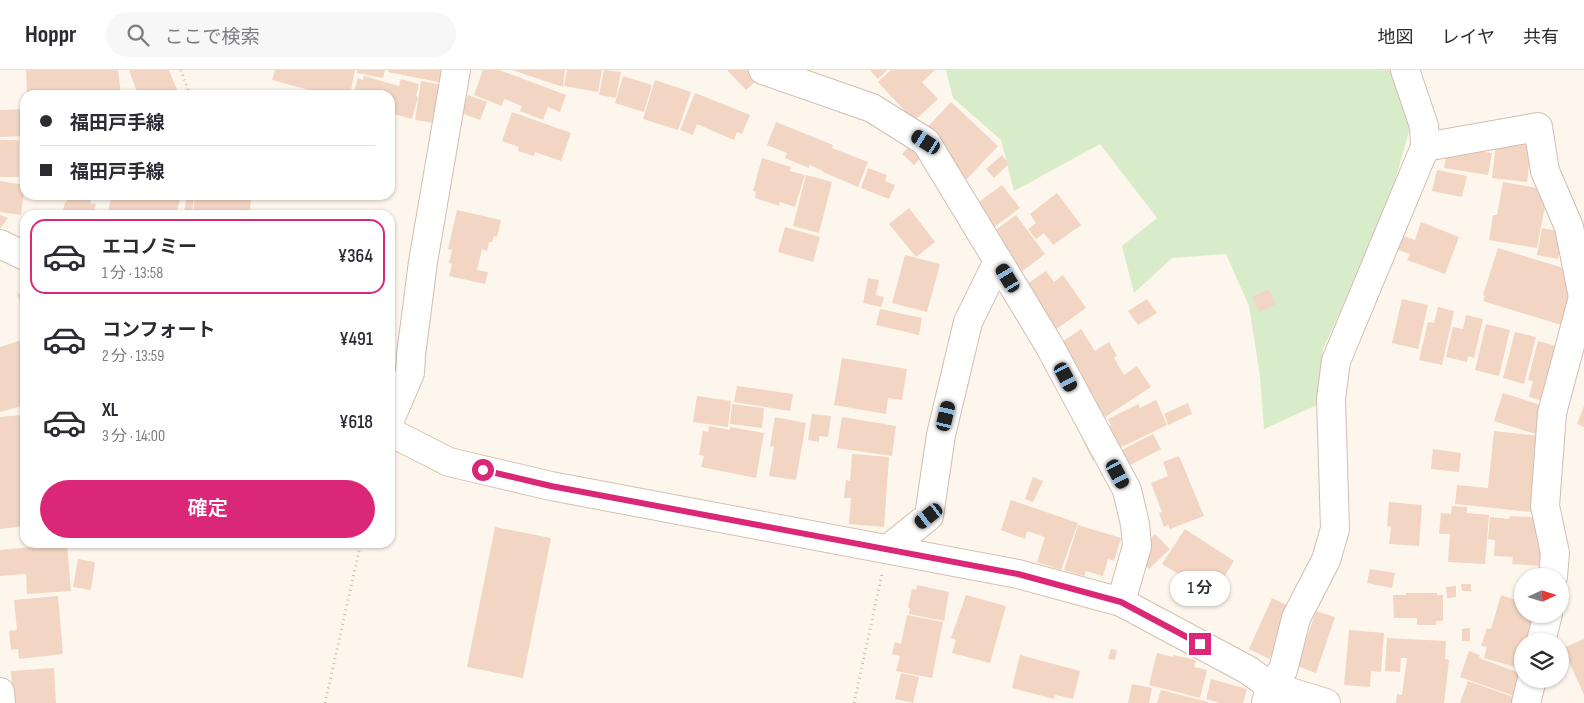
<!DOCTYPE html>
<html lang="ja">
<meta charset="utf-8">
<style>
body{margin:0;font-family:"Sofia Sans Condensed","Noto Sans JP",sans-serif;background:#f7f7f7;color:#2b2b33;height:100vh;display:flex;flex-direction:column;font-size:19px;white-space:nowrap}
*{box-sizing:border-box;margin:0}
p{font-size:16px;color:#7c7c81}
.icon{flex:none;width:28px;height:28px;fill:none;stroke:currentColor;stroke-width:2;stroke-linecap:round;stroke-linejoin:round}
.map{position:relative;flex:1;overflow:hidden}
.sheet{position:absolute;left:20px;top:140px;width:375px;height:338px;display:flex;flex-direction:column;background:#fff;border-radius:15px;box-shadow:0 1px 4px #0004}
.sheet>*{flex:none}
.hud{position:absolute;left:20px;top:20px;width:375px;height:110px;border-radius:15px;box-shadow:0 1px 4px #0004;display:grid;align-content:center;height:110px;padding:0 20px;background:#fff}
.needle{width:32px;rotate:86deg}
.fabs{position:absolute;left:1514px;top:498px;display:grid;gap:10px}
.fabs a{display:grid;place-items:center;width:55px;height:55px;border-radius:50%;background:#fff;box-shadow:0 1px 4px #0004;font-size:25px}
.end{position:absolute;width:22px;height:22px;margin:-11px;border:6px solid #db2777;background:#fff;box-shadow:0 0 0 2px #fff}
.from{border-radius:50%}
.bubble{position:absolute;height:35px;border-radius:18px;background:#fff;box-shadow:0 1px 4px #0004;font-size:16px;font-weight:600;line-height:35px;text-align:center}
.car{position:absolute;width:15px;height:30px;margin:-15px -8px;border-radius:6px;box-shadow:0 0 4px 1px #0007;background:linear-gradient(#222 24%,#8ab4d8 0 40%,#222 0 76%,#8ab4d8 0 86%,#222 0)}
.hud b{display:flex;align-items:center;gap:18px;height:48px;font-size:19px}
.hud b+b{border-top:1px solid #e1e1e2}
.hud i{width:12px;height:12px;background:#2b2b33}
ul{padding:9px 0 0;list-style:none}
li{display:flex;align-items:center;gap:15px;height:75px;margin:0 10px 8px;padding:0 10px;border:2px solid transparent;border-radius:15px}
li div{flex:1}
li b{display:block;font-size:19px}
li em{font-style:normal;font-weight:600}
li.active{border-color:#db2777}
li>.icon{width:45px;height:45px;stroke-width:1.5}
.action{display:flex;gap:10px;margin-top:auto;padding:10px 20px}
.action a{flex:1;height:58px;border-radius:30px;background:#db2777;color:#fff;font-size:20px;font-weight:600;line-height:58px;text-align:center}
header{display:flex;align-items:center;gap:30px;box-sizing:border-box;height:70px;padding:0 25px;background:#fff;border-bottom:1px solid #e1e1e2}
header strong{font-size:24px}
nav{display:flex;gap:28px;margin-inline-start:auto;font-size:18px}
.search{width:350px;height:45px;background:#f7f7f7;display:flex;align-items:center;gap:12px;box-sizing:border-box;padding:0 18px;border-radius:28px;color:#7c7c81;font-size:19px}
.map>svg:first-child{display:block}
.green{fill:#d8ecc9}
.building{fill:#f3d5c3}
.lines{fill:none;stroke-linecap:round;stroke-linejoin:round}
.street-casing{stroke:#d1beb0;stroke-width:30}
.secondary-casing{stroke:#d6c0b0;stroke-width:30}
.path{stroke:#d9b8a5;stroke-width:3;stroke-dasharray:1 4;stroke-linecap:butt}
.street{stroke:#fff;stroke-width:28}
.secondary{stroke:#fff;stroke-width:28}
.route{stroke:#db2777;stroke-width:6}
</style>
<header>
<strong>Hoppr</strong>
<div class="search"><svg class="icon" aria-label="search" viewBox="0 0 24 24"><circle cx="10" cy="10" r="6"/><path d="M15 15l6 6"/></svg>ここで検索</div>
<nav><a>地図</a><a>レイヤ</a><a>共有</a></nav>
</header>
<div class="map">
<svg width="1584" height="633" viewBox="0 0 1584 633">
<rect width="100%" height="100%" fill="#fdf6ec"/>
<polygon class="green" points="946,0 1395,0 1412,51 1386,142 1323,279 1319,334 1264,359 1260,306 1249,236 1226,184 1172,188 1134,223 1122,176 1157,148 1100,74 1014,121 1001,70 953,28"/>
<g class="building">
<polygon points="26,0 118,0 121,25 27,25"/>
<polygon points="129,0 169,0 179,25 138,25"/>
<polygon points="275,0 355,0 350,25 328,25 272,10"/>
<polygon points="357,0 385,0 383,8 357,3"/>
<polygon points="388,0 446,0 443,13 388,2"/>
<polygon points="483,0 499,0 566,25 560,42 548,37 543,50 520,41 522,36 504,29 502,36 474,25"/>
<polygon points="512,0 565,0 563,17"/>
<polygon points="567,0 602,0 598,22 564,16"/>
<polygon points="604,0 621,2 616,28 599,25"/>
<polygon points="727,0 768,0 746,20"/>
<polygon points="870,0 887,0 878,9"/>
<polygon points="891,0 935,0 922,12 938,29 914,51 878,12"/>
<polygon points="364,6 399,16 401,9 419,14 416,26 418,27 412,49 390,43 390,25 353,25 358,8 363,10"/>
<polygon points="623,6 652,15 644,42 615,33"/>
<polygon points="655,10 691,22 678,60 643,49"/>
<polygon points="421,11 442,15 435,53 415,50"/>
<polygon points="695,23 750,45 742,64 737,62 734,70 697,54 693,65 680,60"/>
<polygon points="468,25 487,32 480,50 461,43"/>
<polygon points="951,32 998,76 964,112 929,79 914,95 902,84"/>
<polygon points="25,39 25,66 0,67 0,40"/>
<polygon points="512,42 571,63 561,91 535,82 534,86 518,81 519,77 502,71"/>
<polygon points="776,52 833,75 832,78 868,92 858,117 823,102 823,101 810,95 809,98 785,88 787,83 767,75"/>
<rect x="0" y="70" width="19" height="37"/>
<polygon points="1532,71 1527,112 1492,108 1496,73"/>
<polygon points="1448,76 1492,83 1488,105 1444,98"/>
<polygon points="1002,85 1009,94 994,108 986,99"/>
<polygon points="762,88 791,97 790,101 805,105 795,137 780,132 779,136 755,128 756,122 753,121"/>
<rect x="22" y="90" width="3" height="23"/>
<polygon points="868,98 887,105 885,111 895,115 889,129 861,118"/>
<polygon points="1437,100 1467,106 1462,127 1432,121"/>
<polygon points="806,105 832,112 819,163 793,156"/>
<polygon points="0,111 25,115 21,145 0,142"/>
<polygon points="1503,112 1548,120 1537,178 1489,170 1493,145 1497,145"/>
<polygon points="1002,115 1020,138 985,164 968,140"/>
<polygon points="1057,123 1081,155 1053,175 1044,163 1036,169 1028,159 1036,153 1030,144"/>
<polygon points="68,125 91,129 90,133 96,134 93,145 62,145 65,132 67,132"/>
<polygon points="112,125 181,125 176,145 107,145"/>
<polygon points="187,125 194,125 192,144 184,143"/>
<polygon points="195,125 251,125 250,143 234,141 233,145 193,145"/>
<polygon points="909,138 935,172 916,187 889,154"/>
<polygon points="457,140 501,150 497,167 494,166 492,172 489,172 487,181 482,179 477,200 488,202 485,214 449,206 452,194 449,193 452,180 448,179"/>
<polygon points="0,145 8,148 0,159"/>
<polygon points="1016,145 1045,184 1008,212 979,172"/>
<polygon points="1421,152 1459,167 1445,204 1407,190 1410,184 1393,178 1398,164 1415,170"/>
<polygon points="785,157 820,167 813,192 778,182"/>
<polygon points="1542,158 1563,162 1558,189 1537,185"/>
<polygon points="1498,178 1573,201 1568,257 1483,231 1485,226 1483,225"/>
<polygon points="905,185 940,194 927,242 892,233"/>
<polygon points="1046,201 1054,212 1063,205 1086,238 1048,265 1017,221"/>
<polygon points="868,208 879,210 876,225 884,227 881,237 863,233"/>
<polygon points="1269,219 1276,234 1259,242 1252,227"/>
<polygon points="25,220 25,243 17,224"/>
<polygon points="1147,229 1157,243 1138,255 1128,241"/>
<polygon points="1402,229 1428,235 1418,279 1392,273"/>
<polygon points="1438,237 1454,241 1442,295 1419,290 1428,252 1434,253"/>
<polygon points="880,239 922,248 919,265 876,255"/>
<polygon points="1466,245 1483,249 1474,288 1468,286 1467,292 1446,287 1453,257 1463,259"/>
<polygon points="1486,254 1510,260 1499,306 1475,300"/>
<polygon points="1081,259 1095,281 1109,272 1117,286 1114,288 1124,305 1137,296 1151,317 1102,349 1059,274"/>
<polygon points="1515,262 1536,267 1524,314 1503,308"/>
<polygon points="25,269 25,335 0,342 0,277"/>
<polygon points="1538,271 1564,278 1549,333 1529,327 1533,311 1528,310"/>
<polygon points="842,288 907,299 902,330 888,328 886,344 834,335"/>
<polygon points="737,316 793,324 790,341 734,332"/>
<polygon points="1503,323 1550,338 1542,366 1494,351"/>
<polygon points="697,326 731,331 728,357 693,352"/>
<polygon points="1156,330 1167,355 1093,391 1082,369 1111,355 1108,349 1138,334 1140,338"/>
<polygon points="1188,333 1192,344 1168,355 1164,344"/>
<polygon points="732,334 764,338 762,358 730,354"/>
<polygon points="1584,336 1584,357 1577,354"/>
<polygon points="812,344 831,346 828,367 819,366 819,372 808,370"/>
<polygon points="22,345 25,363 25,456 0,459 0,347"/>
<polygon points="775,347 806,353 796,410 769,406 774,377 770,376"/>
<polygon points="842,347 896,356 892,386 837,378"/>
<polygon points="709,356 730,360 730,357 764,363 756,408 701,397 704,386 699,385 703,361 708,362"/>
<polygon points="1494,361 1540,366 1532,442 1455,434 1457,415 1488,418"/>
<polygon points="1153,364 1161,379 1111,405 1110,402 1102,406 1096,393"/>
<polygon points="1433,379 1461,383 1459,402 1431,399"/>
<polygon points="852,384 889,387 884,457 849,454 851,428 844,428 846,410 850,411"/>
<polygon points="1179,386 1204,446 1170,459 1168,455 1164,457 1159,443 1162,442 1151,413 1168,406 1163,392"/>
<polygon points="1033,407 1043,411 1033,432 1025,429"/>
<polygon points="1011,430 1078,453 1061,500 1037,492 1045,467 1027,461 1025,469 1001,460"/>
<polygon points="1389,432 1422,435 1419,476 1389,474 1391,457 1387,456"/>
<polygon points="1452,436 1467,437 1467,443 1489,445 1485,494 1448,492 1450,464 1439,464 1441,443 1451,444"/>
<polygon points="1510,446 1543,448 1551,493 1540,492 1540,496 1512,494 1513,487 1494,486 1495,470 1488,469 1490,447 1509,449"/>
<polygon points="1078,455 1121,468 1114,491 1108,489 1103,506 1086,501 1084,506 1064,500"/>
<polygon points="495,457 551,468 523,608 467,597"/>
<polygon points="1185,459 1234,491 1213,525 1200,517 1199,521 1184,511 1186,509 1162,494"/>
<polygon points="1155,464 1170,479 1149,499 1135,485"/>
<polygon points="67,474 71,521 27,524 26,504 0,506 0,480"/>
<polygon points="78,489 95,492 91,520 73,517"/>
<polygon points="1370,499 1395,503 1392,518 1367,513"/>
<polygon points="1522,510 1522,525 1519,524"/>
<polygon points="1461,514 1471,514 1471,521 1462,521"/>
<polygon points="917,515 949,522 944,551 909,544 910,538 908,537 912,519 916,520"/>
<polygon points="1456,516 1456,527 1447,528 1446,517"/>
<polygon points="1406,523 1437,523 1437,525 1443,525 1443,551 1436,551 1436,555 1417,555 1417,548 1394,548 1393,525 1406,525"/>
<polygon points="966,525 1006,536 990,593 952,583 956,570 951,568"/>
<polygon points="1501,525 1522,532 1522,544 1541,544 1532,571 1522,571 1522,599 1484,588 1487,577 1481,576 1487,558 1491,559"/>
<polygon points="58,526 63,584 19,589 18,579 11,580 9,561 17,560 14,530"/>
<polygon points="1272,528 1293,538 1269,589 1249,579"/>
<polygon points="1316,541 1335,547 1316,603 1297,596"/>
<polygon points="907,545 943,552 932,608 896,601 900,586 892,584 895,572 901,574"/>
<polygon points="1470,558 1470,571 1462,571 1462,559"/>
<polygon points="1349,560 1384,563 1381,602 1371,601 1370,617 1344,615"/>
<polygon points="1387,568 1446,571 1445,589 1449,590 1444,633 1396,633 1397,624 1402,625 1407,588 1401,588 1400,602 1385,601"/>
<polygon points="1584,569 1584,625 1563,578"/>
<polygon points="1111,579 1117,580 1115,590 1108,589"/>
<polygon points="1469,581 1480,585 1479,588 1522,604 1514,626 1460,607"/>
<polygon points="1157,583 1173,587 1173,585 1196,590 1194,597 1207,600 1200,628 1149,615"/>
<polygon points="1020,585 1080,601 1073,629 1055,625 1054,629 1012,618"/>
<polygon points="54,598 56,633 13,633 11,601"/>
<polygon points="901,603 919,607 913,633 895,629"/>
<polygon points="1211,609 1247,619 1243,633 1220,633 1206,629"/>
<polygon points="1468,611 1513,627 1511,633 1460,633"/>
<polygon points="1132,614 1152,618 1149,633 1128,633"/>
<polygon points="1161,620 1208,632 1208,633 1157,633"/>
</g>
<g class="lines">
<g class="street-casing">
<g id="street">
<polyline points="763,0 872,38 926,72 1049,275 1127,420 1135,454 1137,476 1121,532"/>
<polyline points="1425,77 1538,57 1545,101 1569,157 1583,227 1552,343 1545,436 1555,483 1553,506"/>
<polyline points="390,350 410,303 411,285 423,192 456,0"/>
<polyline points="888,479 929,446 941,365 968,252 998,191"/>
<polyline points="1541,571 1548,544"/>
<polyline points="0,622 1,633"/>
<polyline points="1266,633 1270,616 1283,600 1296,548 1326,490 1335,459 1331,329 1336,291 1425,77 1424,56 1405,0"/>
<polyline points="1526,633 1532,609"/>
</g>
</g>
<g class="secondary-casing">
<g id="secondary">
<polyline points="0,174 25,186"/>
<polyline points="390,362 449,392 551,416 1018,504 1121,532 1248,600 1270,616 1326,633"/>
</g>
</g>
<g class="path">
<polyline points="181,0 190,25"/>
<polyline points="325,633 361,472"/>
<polyline points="854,633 882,504"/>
</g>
<use href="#street" class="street"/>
<use href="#secondary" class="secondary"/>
</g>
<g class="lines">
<polyline class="route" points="483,400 551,416 1018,504 1121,532 1200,574"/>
</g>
</svg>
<div class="fabs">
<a><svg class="needle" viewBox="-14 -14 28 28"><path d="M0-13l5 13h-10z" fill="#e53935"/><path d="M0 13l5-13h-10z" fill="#7c7c81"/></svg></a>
<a><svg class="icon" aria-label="layers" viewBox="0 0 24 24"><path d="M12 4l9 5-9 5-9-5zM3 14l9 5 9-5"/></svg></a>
</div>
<i class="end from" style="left:483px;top:400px"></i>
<i class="end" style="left:1200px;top:574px"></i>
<div class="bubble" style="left:1170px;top:501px;width:60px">1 分</div>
<i class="car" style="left:926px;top:72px;rotate:302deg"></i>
<i class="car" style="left:1008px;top:208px;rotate:329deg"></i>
<i class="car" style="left:1066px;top:307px;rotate:152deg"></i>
<i class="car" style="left:946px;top:346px;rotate:13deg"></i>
<i class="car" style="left:1118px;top:404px;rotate:152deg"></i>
<i class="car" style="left:929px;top:446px;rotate:232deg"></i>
<div class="hud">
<b><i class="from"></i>福田戸手線</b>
<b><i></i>福田戸手線</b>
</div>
<section class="sheet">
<ul>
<li class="active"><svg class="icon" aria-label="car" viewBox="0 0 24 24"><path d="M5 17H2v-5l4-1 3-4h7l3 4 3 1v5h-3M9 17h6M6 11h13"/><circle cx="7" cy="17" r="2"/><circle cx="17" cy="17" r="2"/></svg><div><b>エコノミー</b><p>1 分 · 13:58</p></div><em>¥364</em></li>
<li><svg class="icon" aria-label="car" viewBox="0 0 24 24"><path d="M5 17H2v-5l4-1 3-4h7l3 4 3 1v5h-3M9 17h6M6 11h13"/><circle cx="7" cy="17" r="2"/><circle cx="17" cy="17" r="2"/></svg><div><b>コンフォート</b><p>2 分 · 13:59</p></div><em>¥491</em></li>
<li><svg class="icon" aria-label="car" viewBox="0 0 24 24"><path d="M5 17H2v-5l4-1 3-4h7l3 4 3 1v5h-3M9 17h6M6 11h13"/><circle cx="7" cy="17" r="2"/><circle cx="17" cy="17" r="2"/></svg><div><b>XL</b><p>3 分 · 14:00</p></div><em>¥618</em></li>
</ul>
<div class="action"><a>確定</a></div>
</section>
</div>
